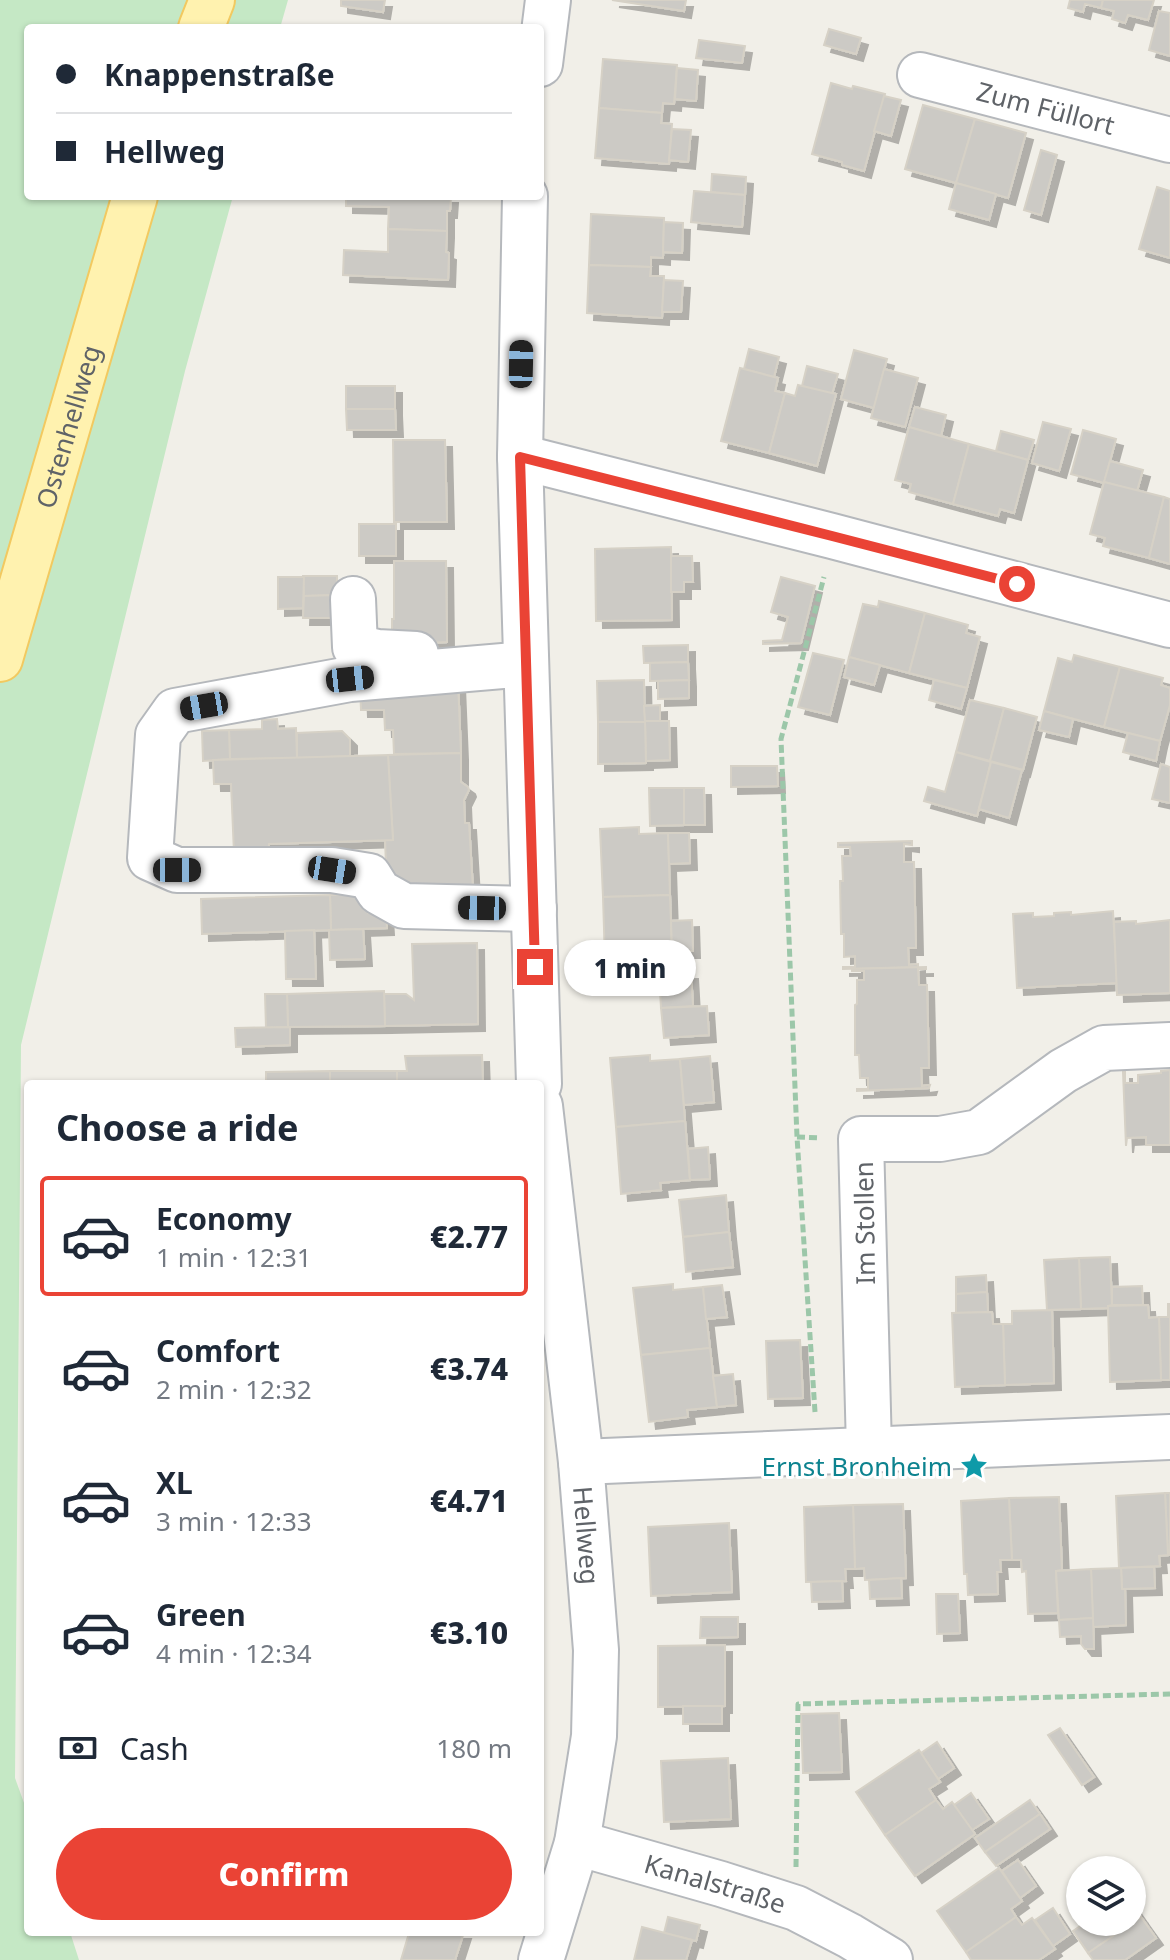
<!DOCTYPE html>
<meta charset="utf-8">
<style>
body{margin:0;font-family:"Noto Sans",sans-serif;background:#f6f6f7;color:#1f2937;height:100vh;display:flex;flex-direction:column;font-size:30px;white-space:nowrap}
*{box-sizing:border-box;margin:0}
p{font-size:26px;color:#747a83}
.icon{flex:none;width:44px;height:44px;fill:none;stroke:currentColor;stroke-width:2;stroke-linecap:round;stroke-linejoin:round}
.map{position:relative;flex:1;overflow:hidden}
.side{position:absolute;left:24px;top:1080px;width:520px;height:856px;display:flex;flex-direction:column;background:#fff;border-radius:8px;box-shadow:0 2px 6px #0004}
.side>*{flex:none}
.hud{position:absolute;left:24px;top:24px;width:520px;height:176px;border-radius:8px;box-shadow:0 2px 6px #0004;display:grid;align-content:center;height:176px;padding:0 32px;background:#fff}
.controls{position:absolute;left:1066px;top:1856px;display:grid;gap:16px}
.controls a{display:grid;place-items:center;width:80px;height:80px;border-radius:50%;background:#fff;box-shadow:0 2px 6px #0004;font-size:40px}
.end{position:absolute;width:36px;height:36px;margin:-18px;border:10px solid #ea4335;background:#fff;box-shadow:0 0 0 4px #fff}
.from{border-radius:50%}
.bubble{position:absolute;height:56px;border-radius:28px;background:#fff;box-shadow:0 2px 6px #0004;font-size:26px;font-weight:800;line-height:56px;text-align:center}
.car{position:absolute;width:24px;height:48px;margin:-24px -12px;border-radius:10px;box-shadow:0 0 6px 2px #0007;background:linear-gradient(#222 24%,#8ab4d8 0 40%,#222 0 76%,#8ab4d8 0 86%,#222 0)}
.hud b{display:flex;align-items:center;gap:28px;height:76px;font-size:30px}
.hud b+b{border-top:2px solid #e0e1e3}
.hud i{width:20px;height:20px;background:#1f2937}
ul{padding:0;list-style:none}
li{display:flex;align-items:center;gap:24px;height:120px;margin:0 16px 12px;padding:0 16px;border:4px solid transparent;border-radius:8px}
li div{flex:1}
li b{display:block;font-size:30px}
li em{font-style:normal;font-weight:800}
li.on{border-color:#ea4335}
li>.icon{width:72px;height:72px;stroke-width:1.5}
h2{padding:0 32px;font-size:36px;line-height:96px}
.pay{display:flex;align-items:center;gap:20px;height:88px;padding:0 32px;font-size:30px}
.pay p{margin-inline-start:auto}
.action{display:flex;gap:16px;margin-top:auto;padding:16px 32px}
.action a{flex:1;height:92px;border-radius:48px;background:#ea4335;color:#fff;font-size:32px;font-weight:800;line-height:92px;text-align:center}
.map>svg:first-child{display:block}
.green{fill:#c5e8c5}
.building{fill:#cccac5;stroke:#d6d1c6;stroke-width:2;filter:url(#shadow)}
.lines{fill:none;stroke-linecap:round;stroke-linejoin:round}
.minor-casing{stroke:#b5b8bc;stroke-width:48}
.major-casing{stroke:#f2c960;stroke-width:48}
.path{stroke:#9cc7a9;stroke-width:5;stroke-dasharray:8 4;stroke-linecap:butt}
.minor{stroke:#fff;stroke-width:44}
.major{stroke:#fff2af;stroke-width:44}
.route{stroke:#ea4335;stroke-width:10}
.labels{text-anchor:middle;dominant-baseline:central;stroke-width:6;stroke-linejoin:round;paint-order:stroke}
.street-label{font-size:26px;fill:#5f6368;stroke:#fff}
.culture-label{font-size:26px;fill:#0d838f;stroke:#fff;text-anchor:end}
</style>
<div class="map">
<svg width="1170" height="1960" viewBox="0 0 1170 1960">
<defs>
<filter id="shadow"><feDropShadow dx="7" dy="7" stdDeviation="0" flood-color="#0004"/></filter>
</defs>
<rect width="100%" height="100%" fill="#f1efe8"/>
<polygon class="green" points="0,0 288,0 280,28 28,28 28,196 233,196 185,371 21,1045 15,1778 28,1814 28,1932 70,1932 79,1960 0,1960"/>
<g class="building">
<polygon points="341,0 385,0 383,12 341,6"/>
<polygon points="612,0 686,0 684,11"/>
<polygon points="1070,0 1103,0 1101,8 1085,4 1083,12 1068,8"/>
<polygon points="1103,0 1154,0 1148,20 1128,15 1125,23 1112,19 1114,11 1101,8"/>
<polygon points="1159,11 1170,13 1170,56 1149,50"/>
<polygon points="829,29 861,38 856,54 824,45"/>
<polygon points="699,40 745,46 742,63 696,58"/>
<polygon points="603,59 677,65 674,104 663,103 662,113 599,108"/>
<polygon points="677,68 698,70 696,101 675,99"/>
<polygon points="831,83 852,89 853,86 885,94 864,171 842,165 842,162 812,154"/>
<polygon points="884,96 901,100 891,136 874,131"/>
<polygon points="923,105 975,119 956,183 905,169"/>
<polygon points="599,108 662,113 661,123 672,124 669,164 595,158"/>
<polygon points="975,119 1026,133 1008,198 956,183"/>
<polygon points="672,129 691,130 688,162 669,160"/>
<polygon points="1041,150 1057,155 1041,215 1024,210"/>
<polygon points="712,174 746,177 745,195 711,192"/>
<polygon points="956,183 996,194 989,220 949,209"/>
<polygon points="1157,187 1170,191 1170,258 1139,249"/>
<polygon points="694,191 745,195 742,227 691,222"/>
<polygon points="346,196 451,196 450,211 447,211 447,231 388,229 389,207 346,206"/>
<polygon points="591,214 664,218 663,258 651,257 651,267 589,265"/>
<polygon points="664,222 683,223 682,253 663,252"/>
<polygon points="388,229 447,231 446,252 449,253 448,280 343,275 344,250 388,252"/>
<polygon points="589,265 651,267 650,276 664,276 662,318 587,313"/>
<polygon points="664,280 683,281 681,312 662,312"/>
<polygon points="749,349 779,357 774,377 744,369"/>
<polygon points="854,350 887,359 874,408 841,399"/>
<polygon points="807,366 838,374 832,394 802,386"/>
<polygon points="740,368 778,378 775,391 785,393 769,453 721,441"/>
<polygon points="884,369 918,378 905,427 871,418"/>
<polygon points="798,385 836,394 817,466 769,453 785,393 795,396"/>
<rect x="346" y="386" width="49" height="23"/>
<polygon points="915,407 946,415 941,436 909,427"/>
<polygon points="346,409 395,409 396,430 347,430"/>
<polygon points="1043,422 1071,429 1059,471 1032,463"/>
<polygon points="909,427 969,444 953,504 909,492 911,484 895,480"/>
<polygon points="1083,430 1116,439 1104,483 1071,474"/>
<polygon points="1001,431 1034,440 1028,460 996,451"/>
<polygon points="393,440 445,440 447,522 394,522"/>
<polygon points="969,444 1028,460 1014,513 1000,509 998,516 953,504"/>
<polygon points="1110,461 1143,470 1137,491 1104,482"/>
<polygon points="1104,482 1164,497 1149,558 1103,546 1105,538 1090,534"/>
<polygon points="1164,497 1170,499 1170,564 1149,558"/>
<rect x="359" y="524" width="37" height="32"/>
<polygon points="671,547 672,620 596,621 595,549"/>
<polygon points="671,556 692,556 693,582 684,582 684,592 671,592"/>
<polygon points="394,561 446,561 447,642 392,645 392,619 394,619"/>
<polygon points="303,576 337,576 337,595 304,596"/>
<polygon points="278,577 304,577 303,608 278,609"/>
<polygon points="781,577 815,586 801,643 763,644 763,641 782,640 788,617 771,612"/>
<polygon points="337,595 337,618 303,618 304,596"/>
<polygon points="879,601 925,613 909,673 849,657 863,604 878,607"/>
<polygon points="925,613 968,625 966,633 980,637 967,688 909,673"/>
<polygon points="688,645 688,662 644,663 643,646"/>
<polygon points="813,653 844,660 830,715 798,707"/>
<polygon points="1074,655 1120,667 1104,727 1044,711 1058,658 1072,662"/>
<polygon points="849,657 880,665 874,685 844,677"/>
<polygon points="688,662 689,680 650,681 650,663"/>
<polygon points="1120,667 1163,678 1161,685 1170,688 1170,705 1160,741 1104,727"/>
<polygon points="644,680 645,722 598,722 597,681"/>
<polygon points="689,680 689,698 658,699 658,681"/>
<polygon points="934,680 967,688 961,709 929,700"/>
<polygon points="458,681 461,753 394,754 393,730 385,730 384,710 361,710 360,687"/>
<polygon points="970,700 1004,708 990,761 956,752"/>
<polygon points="660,705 660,721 645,721 644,706"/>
<polygon points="1004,708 1037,717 1023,770 990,761"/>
<polygon points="1044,711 1073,719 1069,737 1039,730"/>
<polygon points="277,719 278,729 296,728 297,758 230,759 229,730 262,729 262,720"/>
<polygon points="669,721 670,760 646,761 645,721"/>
<polygon points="598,722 645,722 646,763 598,764"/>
<polygon points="229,730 230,759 203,761 202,731"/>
<polygon points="342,731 350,739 350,756 297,758 297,733"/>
<polygon points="1128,733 1160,741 1156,761 1123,752"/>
<polygon points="956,752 991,762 977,816 924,801 928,787 945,792"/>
<polygon points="461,753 461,782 468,787 469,790 464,800 465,823 469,823 473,889 387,889 385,840 393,840 388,755"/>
<polygon points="388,755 393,840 269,844 268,852 234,853 231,784 214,784 213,760"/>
<polygon points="991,762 1022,770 1009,818 979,809"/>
<polygon points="1161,764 1170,767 1170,803 1152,799"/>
<polygon points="731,766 777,766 778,786 731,787"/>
<polygon points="649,788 684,788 684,825 650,826"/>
<polygon points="684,788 704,788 705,825 684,825"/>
<polygon points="639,827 639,834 668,833 670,895 603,897 600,829"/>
<polygon points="668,833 689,833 690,863 669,864"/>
<polygon points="912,841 912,845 904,844 904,862 914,862 916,948 908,948 909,965 918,964 918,967 843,969 843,967 855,967 855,956 844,957 844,934 841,934 840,881 843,881 842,856 851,856 850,847 838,847 838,843"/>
<polygon points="367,893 368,913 386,913 387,928 331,930 330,895"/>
<polygon points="330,895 331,930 202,934 201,899"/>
<polygon points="670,895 672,951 643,952 643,960 605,961 603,897"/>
<polygon points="1113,911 1117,983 1017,988 1013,914 1033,913 1033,917 1054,916 1054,913 1071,912 1071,915"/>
<polygon points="692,920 693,951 672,951 671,921"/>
<polygon points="1170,920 1170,993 1117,995 1114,922 1136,921 1136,924"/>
<polygon points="363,929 365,959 330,960 329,930"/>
<polygon points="314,930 316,979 286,979 285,931"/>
<polygon points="477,943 478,1024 385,1026 384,994 406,994 414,1000 412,944"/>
<polygon points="926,967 926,969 918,969 919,985 927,985 929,1068 921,1068 922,1086 930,1085 929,1088 857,1091 857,1089 868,1089 868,1078 860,1078 859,1055 855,1055 855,1005 857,1004 857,980 864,980 864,971 852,971 852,969"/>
<polygon points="691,972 693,1006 661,1008 659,973"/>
<polygon points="384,991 385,1026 288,1027 287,994"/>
<polygon points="265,994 287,994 288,1027 266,1028"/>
<polygon points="707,1006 709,1035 664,1038 661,1008"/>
<polygon points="290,1027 290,1045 236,1047 235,1028"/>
<polygon points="482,1055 483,1084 397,1084 397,1071 407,1071 405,1056"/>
<polygon points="650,1055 650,1061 680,1059 685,1121 616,1127 610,1058"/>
<polygon points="710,1056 714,1102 684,1105 680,1059"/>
<polygon points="1170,1070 1170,1145 1146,1145 1146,1137 1127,1138 1126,1146 1123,1072 1125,1072 1125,1083 1138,1083 1138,1075 1161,1073 1161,1071"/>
<rect x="330" y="1071" width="67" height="13"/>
<polygon points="330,1071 330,1084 266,1084 266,1072"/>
<polygon points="685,1121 690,1180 660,1183 661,1190 621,1194 616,1127"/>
<polygon points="708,1147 710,1179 690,1180 688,1149"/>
<polygon points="726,1195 729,1232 683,1237 679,1200"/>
<polygon points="729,1232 733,1267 686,1272 683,1237"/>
<polygon points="1110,1257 1112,1305 1108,1306 1108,1308 1081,1309 1079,1258"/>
<polygon points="1079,1258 1081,1309 1047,1310 1044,1260"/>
<polygon points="986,1275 987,1292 956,1294 956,1277"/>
<polygon points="673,1284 673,1290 703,1287 710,1348 641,1355 633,1288"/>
<polygon points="722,1285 727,1317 706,1319 703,1287"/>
<polygon points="1142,1286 1143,1305 1112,1305 1112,1287"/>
<polygon points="987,1292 988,1312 956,1313 956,1294"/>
<polygon points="1168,1304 1170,1304 1170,1380 1161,1380 1159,1317 1168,1317"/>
<polygon points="1148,1305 1149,1318 1159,1317 1161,1380 1110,1382 1108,1306"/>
<polygon points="1052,1310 1054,1383 1005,1385 1003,1324 1012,1324 1012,1311"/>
<polygon points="992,1312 993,1324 1003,1324 1005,1385 955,1387 952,1313"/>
<polygon points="800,1340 803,1398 768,1399 766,1341"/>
<polygon points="710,1348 717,1407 687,1410 688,1417 649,1422 641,1355"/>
<polygon points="733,1374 736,1405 717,1407 713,1376"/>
<polygon points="1165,1493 1170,1493 1170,1555 1168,1555"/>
<polygon points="1165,1493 1168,1555 1159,1556 1160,1566 1119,1568 1116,1496"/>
<polygon points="1059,1497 1062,1570 1056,1571 1058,1613 1028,1614 1026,1571 1022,1572 1021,1560 1012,1560 1009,1498"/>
<polygon points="1009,1498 1012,1560 1000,1560 1001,1572 997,1572 998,1594 968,1595 967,1574 964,1574 961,1501"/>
<polygon points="903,1504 906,1578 865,1580 864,1568 855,1569 853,1505"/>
<polygon points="853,1505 855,1569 845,1569 846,1581 806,1582 804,1507"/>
<polygon points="729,1523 732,1592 651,1596 648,1527"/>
<polygon points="1141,1567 1154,1567 1155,1588 1122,1589 1121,1568"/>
<polygon points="1121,1568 1122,1589 1125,1589 1126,1625 1093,1627 1091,1569"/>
<polygon points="1091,1569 1093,1618 1059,1620 1056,1571"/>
<polygon points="901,1578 902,1598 870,1599 869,1580"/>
<polygon points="842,1581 843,1601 812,1602 811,1582"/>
<polygon points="936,1594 958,1594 960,1633 937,1634"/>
<polygon points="701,1617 738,1617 738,1637 700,1638"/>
<polygon points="1093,1618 1094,1649 1085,1649 1081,1644 1081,1636 1060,1637 1059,1620"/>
<polygon points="725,1645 725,1706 658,1707 658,1646"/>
<rect x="683" y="1706" width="39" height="18"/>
<polygon points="839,1713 842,1772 803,1773 801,1714"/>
<polygon points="1060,1728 1094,1777 1082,1785 1048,1735"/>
<polygon points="937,1742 954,1768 938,1779 921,1753"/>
<polygon points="919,1750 940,1782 929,1789 936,1800 885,1835 856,1792"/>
<polygon points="728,1758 731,1819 664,1822 661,1761"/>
<polygon points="971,1793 989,1819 972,1830 954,1805"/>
<polygon points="936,1800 943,1809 952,1802 975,1834 915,1876 885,1835"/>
<polygon points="1030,1800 1040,1814 985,1852 975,1838"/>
<polygon points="1040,1814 1050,1829 996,1866 985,1852"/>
<polygon points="1018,1860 1036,1886 1020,1898 1002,1871"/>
<polygon points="999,1868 1022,1901 1011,1909 1016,1917 966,1952 937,1911"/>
<polygon points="1132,1904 1141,1917 1088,1953 1073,1931 1086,1922 1132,1922"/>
<polygon points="1053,1908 1070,1934 1053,1946 1035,1920"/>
<polygon points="668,1917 700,1925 696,1941 664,1933"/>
<polygon points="1016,1917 1022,1925 1032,1918 1055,1949 1039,1960 971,1960 966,1952"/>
<polygon points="1141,1917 1156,1938 1125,1960 1093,1960 1088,1953"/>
<polygon points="642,1927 692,1940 686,1960 634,1960"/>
<polygon points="406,1932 464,1932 455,1960 401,1960 409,1933"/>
</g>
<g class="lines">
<g class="minor-casing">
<g id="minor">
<polyline points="540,64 548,0"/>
<path id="s1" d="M920 75 1170 140"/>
<polyline points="525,196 520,457 539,1084"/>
<polyline points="520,457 832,536 1170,625"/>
<polyline points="353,599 355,647 377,652 416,654"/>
<polyline points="526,664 350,679 175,711 158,735 150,858 177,870 332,870 369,876 379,892 404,906 534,909"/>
<path id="s2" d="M540 1106 581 1462 596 1650 594 1736 577 1843 541 1960"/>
<polyline points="869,1449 861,1139 940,1139 979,1132 1063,1071 1104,1048 1170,1045"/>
<polyline points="581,1462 1170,1437"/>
<path id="s3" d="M577 1843 721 1884 796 1908 850 1936 890 1960"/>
</g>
</g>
<g class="major-casing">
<g id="major">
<polyline points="201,28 212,0"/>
<path id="s4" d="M0 659 135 196"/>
</g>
</g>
<g class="path">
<polyline points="797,1137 820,1138"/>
<polyline points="815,1412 797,1137 781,739 824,577"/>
<polyline points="796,1867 798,1704 1170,1694"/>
</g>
<use href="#minor" class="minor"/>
<use href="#major" class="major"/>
</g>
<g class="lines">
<polyline class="route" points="535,967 520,457 832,536 1017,584"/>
</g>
<defs>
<g id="sight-bare" transform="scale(2.16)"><path d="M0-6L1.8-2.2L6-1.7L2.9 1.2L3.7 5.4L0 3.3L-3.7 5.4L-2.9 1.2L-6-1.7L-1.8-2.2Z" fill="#0f9aa8" stroke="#fff" stroke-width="2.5" paint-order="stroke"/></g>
</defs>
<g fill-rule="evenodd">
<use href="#sight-bare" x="974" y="1466"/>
</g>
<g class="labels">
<g class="street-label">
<text stroke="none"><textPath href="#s1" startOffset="130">Zum Füllort</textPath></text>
<text stroke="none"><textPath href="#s4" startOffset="242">Ostenhellweg</textPath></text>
<text transform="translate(864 1223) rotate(-91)">Im Stollen</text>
<text stroke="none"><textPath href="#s2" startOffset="432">Hellweg</textPath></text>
<text stroke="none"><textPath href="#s3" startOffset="144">Kanalstraße</textPath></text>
</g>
<g class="culture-label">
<text x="952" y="1466">Ernst Bronheim</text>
</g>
</g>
</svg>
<div class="controls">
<a><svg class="icon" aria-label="layers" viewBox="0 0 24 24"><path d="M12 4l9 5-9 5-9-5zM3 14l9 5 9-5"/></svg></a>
</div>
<i class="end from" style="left:1017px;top:584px"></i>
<i class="end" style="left:535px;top:967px"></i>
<div class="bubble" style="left:564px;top:940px;width:132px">1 min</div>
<i class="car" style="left:521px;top:364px;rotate:1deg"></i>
<i class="car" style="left:350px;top:679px;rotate:84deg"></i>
<i class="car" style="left:204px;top:706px;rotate:260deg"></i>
<i class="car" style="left:177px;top:870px;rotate:90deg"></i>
<i class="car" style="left:332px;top:870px;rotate:99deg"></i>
<i class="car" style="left:482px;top:908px;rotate:271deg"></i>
<div class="hud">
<b><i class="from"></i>Knappenstraße</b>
<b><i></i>Hellweg</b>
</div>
<section class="side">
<h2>Choose a ride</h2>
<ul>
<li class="on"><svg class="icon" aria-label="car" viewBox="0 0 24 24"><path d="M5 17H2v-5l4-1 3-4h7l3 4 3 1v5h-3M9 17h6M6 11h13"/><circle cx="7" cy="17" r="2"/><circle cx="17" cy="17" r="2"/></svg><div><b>Economy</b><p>1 min · 12:31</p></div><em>€2.77</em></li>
<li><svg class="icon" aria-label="car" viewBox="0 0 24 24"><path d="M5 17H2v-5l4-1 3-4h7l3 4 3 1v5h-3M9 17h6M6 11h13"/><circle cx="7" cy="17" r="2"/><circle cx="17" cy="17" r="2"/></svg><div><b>Comfort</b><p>2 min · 12:32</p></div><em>€3.74</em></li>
<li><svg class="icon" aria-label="car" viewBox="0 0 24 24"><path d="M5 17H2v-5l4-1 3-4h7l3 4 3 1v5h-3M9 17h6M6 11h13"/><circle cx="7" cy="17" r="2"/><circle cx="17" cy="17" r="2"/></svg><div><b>XL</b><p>3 min · 12:33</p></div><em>€4.71</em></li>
<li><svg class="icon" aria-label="car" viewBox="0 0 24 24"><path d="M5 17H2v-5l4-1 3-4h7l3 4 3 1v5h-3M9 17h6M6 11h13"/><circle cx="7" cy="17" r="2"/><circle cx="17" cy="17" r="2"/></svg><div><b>Green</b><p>4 min · 12:34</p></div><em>€3.10</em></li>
</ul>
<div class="pay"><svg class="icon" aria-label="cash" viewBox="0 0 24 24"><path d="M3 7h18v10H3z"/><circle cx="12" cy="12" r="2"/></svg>Cash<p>180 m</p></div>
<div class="action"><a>Confirm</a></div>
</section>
</div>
